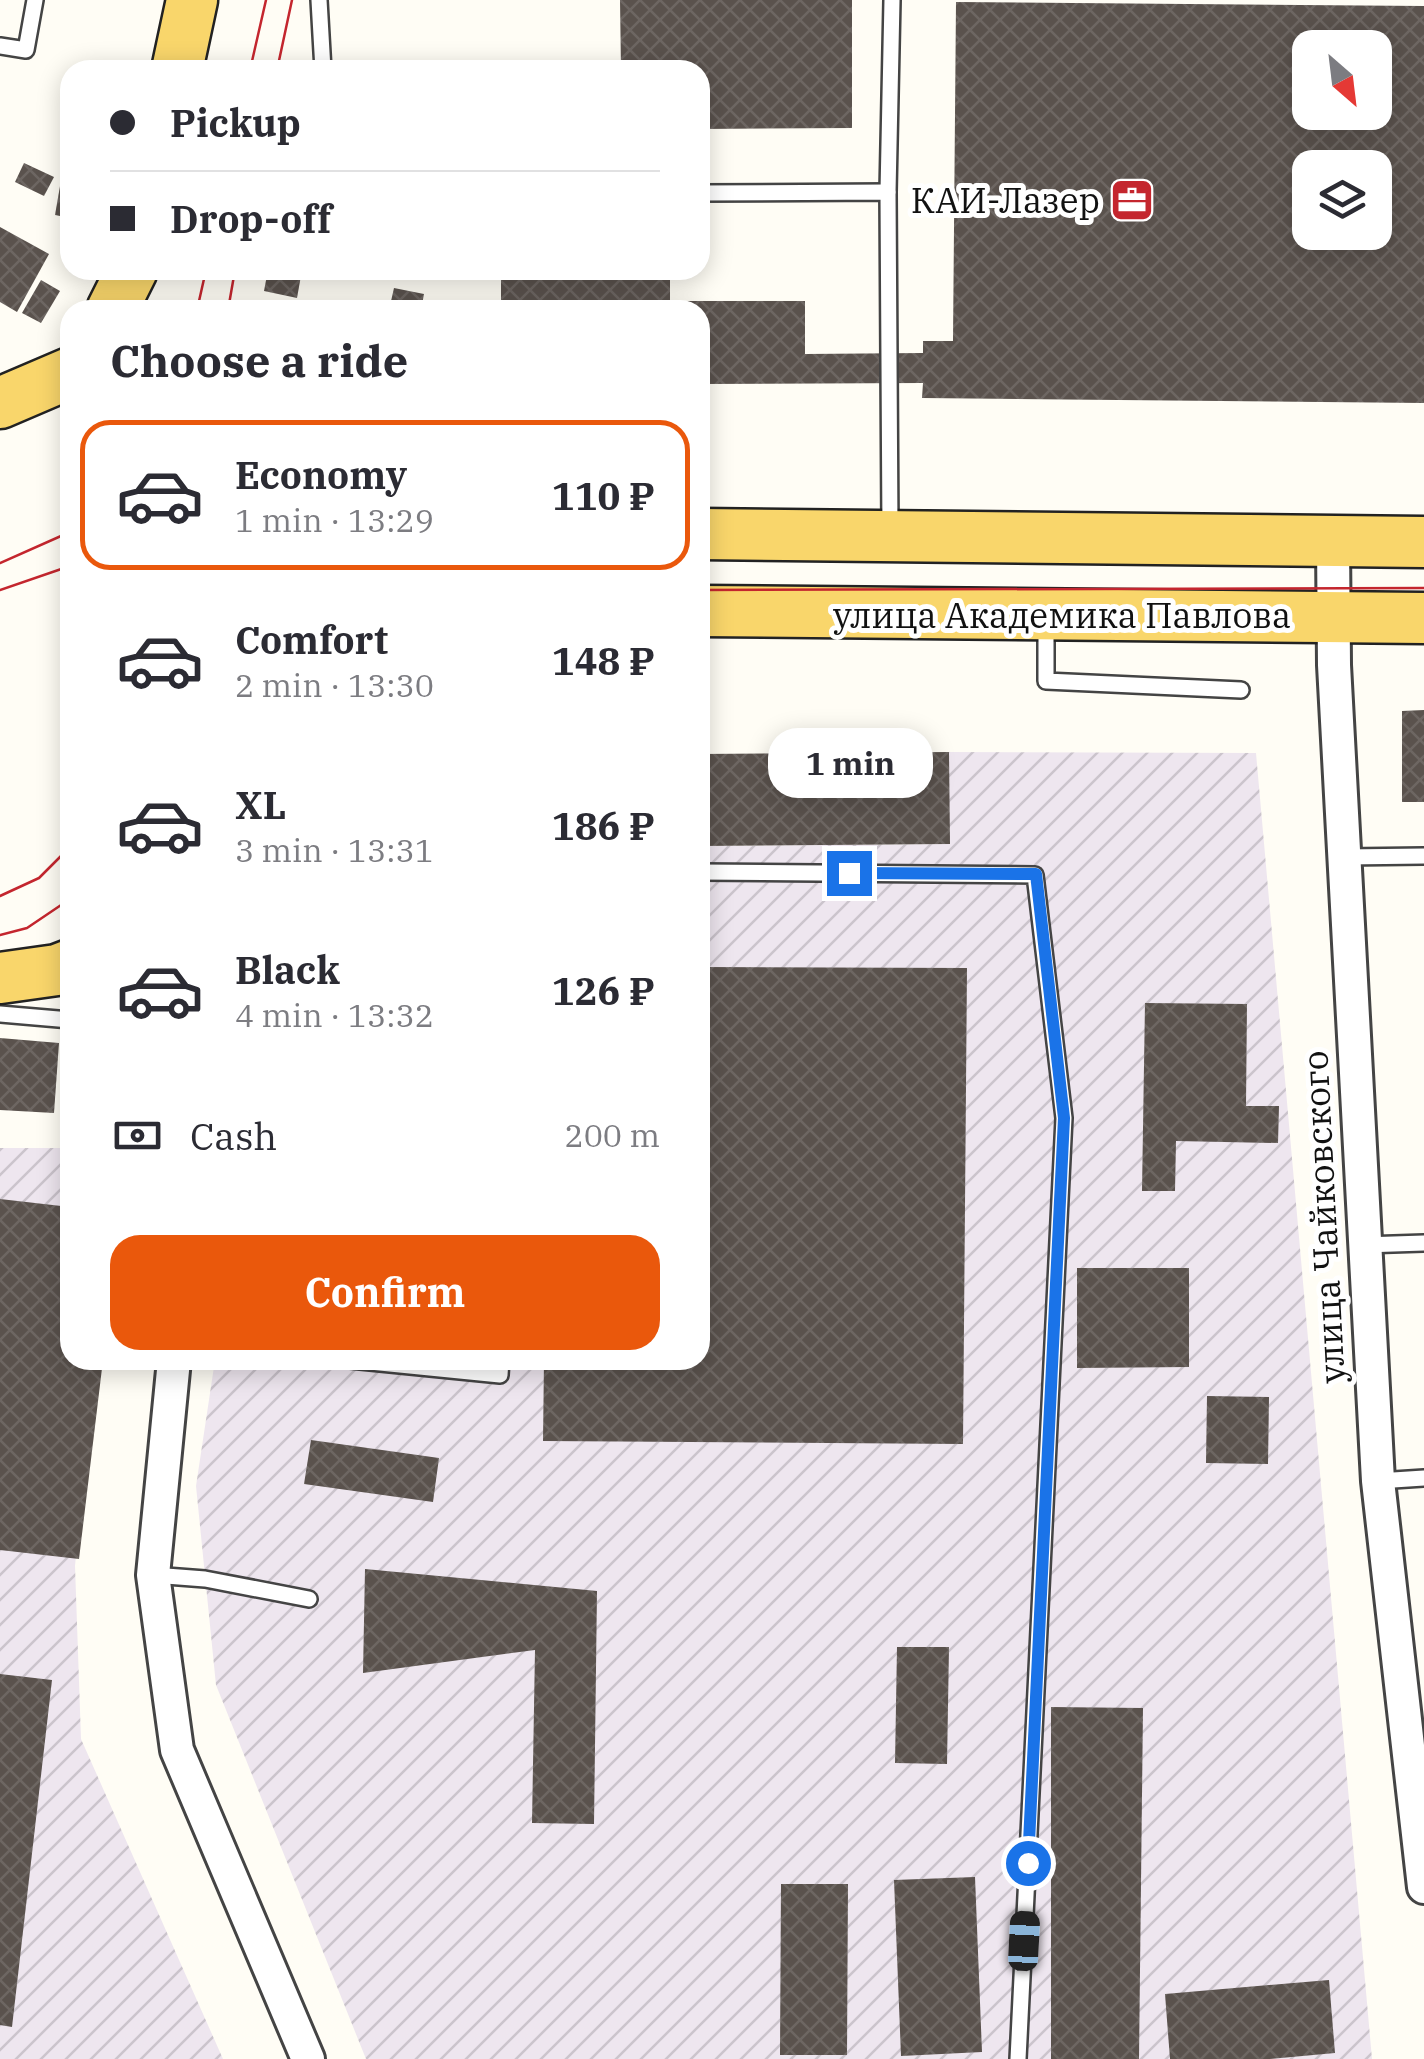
<!DOCTYPE html>
<meta charset="utf-8">
<style>
body{margin:0;font-family:"IBM Plex Serif",serif;background:#f7f7f7;color:#2b2b33;height:100vh;display:flex;flex-direction:column;font-size:38px;white-space:nowrap}
*{box-sizing:border-box;margin:0}
p{font-size:32px;color:#7c7c81}
.icon{flex:none;width:55px;height:55px;fill:none;stroke:currentColor;stroke-width:2;stroke-linecap:round;stroke-linejoin:round}
.map{position:relative;flex:1;overflow:hidden}
.side{position:absolute;left:60px;top:300px;width:650px;height:1070px;display:flex;flex-direction:column;background:#fff;border-radius:30px;box-shadow:0 5px 25px #0003}
.side>*{flex:none}
.top-card{position:absolute;left:60px;top:60px;width:650px;height:220px;border-radius:30px;box-shadow:0 5px 25px #0003;display:grid;align-content:center;height:220px;padding:0 50px;background:#fff}
.needle{width:65px;rotate:152deg}
.controls{position:absolute;left:1292px;top:30px;display:grid;gap:20px}
.controls a{display:grid;place-items:center;width:100px;height:100px;border-radius:20px;background:#fff;box-shadow:0 5px 25px #0003;font-size:50px}
.end{position:absolute;width:45px;height:45px;margin:-22px;border:12px solid #1a73e8;background:#fff;box-shadow:0 0 0 5px #fff}
.from{border-radius:50%}
.bubble{position:absolute;height:70px;border-radius:30px;background:#fff;box-shadow:0 5px 25px #0003;font-size:32px;font-weight:800;line-height:70px;text-align:center}
.car{position:absolute;width:30px;height:60px;margin:-30px -15px;border-radius:12px;box-shadow:0 0 8px 2px #0007;background:linear-gradient(#222 24%,#8ab4d8 0 40%,#222 0 76%,#8ab4d8 0 86%,#222 0)}
.top-card b{display:flex;align-items:center;gap:35px;height:95px;font-size:38px}
.top-card b+b{border-top:2px solid #e1e1e2}
.top-card i{width:25px;height:25px;background:#2b2b33}
ul{padding:0;list-style:none}
li{display:flex;align-items:center;gap:30px;height:150px;margin:0 20px 15px;padding:0 30px;border:5px solid transparent;border-radius:30px}
li div{flex:1}
li b{display:block;font-size:38px}
li em{font-style:normal;font-weight:800}
li.selected{border-color:#ea580c}
li>.icon{width:90px;height:90px;stroke-width:1.5}
h2{padding:0 50px;font-size:45px;line-height:120px}
.pay{display:flex;align-items:center;gap:25px;height:110px;padding:0 50px;font-size:38px}
.pay p{margin-inline-start:auto}
.cta{display:flex;gap:20px;margin-top:auto;padding:20px 50px}
.cta a{flex:1;height:115px;border-radius:30px;background:#ea580c;color:#fff;font-size:40px;font-weight:800;line-height:115px;text-align:center}
.map>svg:first-child{display:block}
.industrial{fill:url(#industrial-furrows)}
.building{fill:url(#building-cross-hatch);fill-rule:evenodd}
.lines{fill:none;stroke-linecap:round;stroke-linejoin:round}
.lane-casing{stroke:#444;stroke-width:20}
.street-casing{stroke:#444;stroke-width:38}
.primary-casing{stroke:#222;stroke-width:55}
.lane{stroke:#fff;stroke-width:15}
.street{stroke:#fff;stroke-width:32}
.primary{stroke:#f9d66b;stroke-width:50}
.tram{stroke:#c4262e;stroke-width:2.5}
.route{stroke:#1a73e8;stroke-width:12}
.labels{text-anchor:middle;dominant-baseline:central;stroke-width:10;stroke-linejoin:round;paint-order:stroke}
.poi-label{font-size:35px;fill:#111;stroke:#fff;text-anchor:end}
.street-label{font-size:35px;fill:#111;stroke:#fff}
</style>
<div class="map">
<svg width="1424" height="2059" viewBox="0 0 1424 2059">
<defs>
<pattern id="industrial-furrows" width="10" height="10" patternUnits="userSpaceOnUse" patternTransform="scale(2.5)"><rect width="10" height="10" fill="#eee6ef"/><path d="M-1 1l2-2M0 10L10 0M9 11l2-2" fill="none" stroke="#cbc4cc"/></pattern>
<pattern id="building-cross-hatch" width="8" height="8" patternUnits="userSpaceOnUse" patternTransform="scale(2.5)"><rect width="8" height="8" fill="#5a524d"/><path d="M0 0l8 8M0 8l8-8" fill="none" stroke="#6d6662"/></pattern>
</defs>
<rect width="100%" height="100%" fill="#fffdf5"/>
<g class="industrial">
<polygon points="949,752 1256,753 1372,2059 366,2059 216,1685 196,1486 215,1360 700,1360 700,846 949,844"/>
<polygon points="0,1148 70,1148 70,1360 95,1360 75,1566 81,1739 223,2059 0,2059"/>
</g>
<g class="building">
<polygon points="620,0 852,0 852,128 700,129 700,70 621,70"/>
<path d="M956 2 1424 6V403L922 398 923 383 700 384V310H501V270H670V301H805V354L923 353V341H953ZM1310 48H1375V112H1310ZM1310 168H1375V232H1310Z"/>
<polygon points="24,163 54,177 44,196 15,182"/>
<polygon points="64,163 70,164 70,218 55,215"/>
<polygon points="0,227 49,254 17,312 0,302"/>
<polygon points="268,270 302,270 297,298 264,291"/>
<polygon points="41,280 60,291 41,323 22,313"/>
<polygon points="394,288 424,294 421,310 389,310"/>
<polygon points="1424,710 1424,802 1402,802 1402,711"/>
<polygon points="949,752 950,844 700,846 700,754"/>
<polygon points="700,967 967,968 963,1444 543,1441 544,1360 700,1360"/>
<polygon points="1145,1003 1247,1004 1246,1106 1279,1106 1278,1143 1176,1141 1175,1191 1142,1191"/>
<polygon points="0,1038 59,1043 54,1113 0,1110"/>
<polygon points="0,1199 70,1207 70,1360 103,1360 79,1559 0,1550"/>
<polygon points="1077,1268 1189,1268 1189,1367 1077,1368"/>
<polygon points="1207,1396 1269,1397 1268,1464 1206,1463"/>
<polygon points="311,1440 439,1458 433,1502 304,1484"/>
<polygon points="365,1569 597,1591 594,1824 532,1823 535,1650 363,1673"/>
<polygon points="897,1647 949,1647 947,1764 895,1763"/>
<polygon points="0,1674 52,1680 12,2027 0,2025"/>
<polygon points="1051,1707 1143,1708 1139,2059 1051,2059"/>
<polygon points="975,1877 982,2052 901,2056 894,1880"/>
<polygon points="781,1884 848,1884 847,2055 780,2055"/>
<polygon points="1329,1980 1335,2053 1270,2059 1170,2059 1165,1994"/>
</g>
<g class="lines">
<g class="lane-casing">
<g id="lane">
<polyline points="319,0 323,70"/>
<polyline points="0,46 26,50 35,0"/>
<polyline points="888,192 892,0"/>
<polyline points="700,193 888,192 890,532"/>
<polyline points="399,270 407,270"/>
<polyline points="1046,620 1046,681 1241,690"/>
<polyline points="1345,857 1424,856"/>
<polyline points="700,872 1035,875 1064,1118 1018,2059"/>
<polyline points="0,1014 70,1020"/>
<polyline points="1363,1245 1424,1243"/>
<polyline points="350,1360 500,1375 501,1360"/>
<polyline points="1378,1481 1424,1478"/>
<polyline points="153,1575 205,1579 309,1599"/>
</g>
</g>
<g class="street-casing">
<g id="street">
<polyline points="1333,541 1334,665 1378,1481 1424,1887"/>
<polyline points="174,1360 153,1575 177,1750 308,2059"/>
</g>
</g>
<g class="primary-casing">
<g id="primary">
<polyline points="177,70 192,0"/>
<polyline points="112,310 132,270"/>
<polyline points="0,403 70,373"/>
<polyline points="700,534 1424,542"/>
<polyline points="700,611 1424,618"/>
<polyline points="0,978 57,970 70,965"/>
</g>
</g>
<use href="#lane" class="lane"/>
<use href="#street" class="street"/>
<use href="#primary" class="primary"/>
<g class="tram">
<polyline points="250,70 266,0"/>
<polyline points="277,70 292,0"/>
<polyline points="197,310 206,270"/>
<polyline points="228,310 235,270"/>
<polyline points="0,563 70,532"/>
<polyline points="0,590 70,566"/>
<polyline points="700,590 1424,588"/>
<polyline points="0,896 39,878 70,847"/>
<polyline points="0,935 27,928 70,899"/>
</g>
</g>
<g class="lines">
<polyline class="route" points="849,873 1036,874 1064,1118 1028,1863"/>
</g>
<defs>
<g id="office-square" transform="scale(2.25)"><rect x="-9" y="-9" width="18" height="18" rx="4" fill="#c4262e" stroke="#fff"/><path d="M-6-3h4V-5.5h4V-3h4V5H-6ZM-1-4.5V-3h2v-1.5ZM-6 0V1H6V0Z" fill="#fff"/></g>
</defs>
<g fill-rule="evenodd">
<use href="#office-square" x="1132" y="200"/>
</g>
<g class="labels">
<g class="poi-label">
<text x="1100" y="200">КАИ-Лазер</text>
</g>
<g class="street-label">
<text x="1062" y="615">улица Академика Павлова</text>
<text transform="translate(1323 1217) rotate(-93)">улица Чайковского</text>
</g>
</g>
</svg>
<div class="controls">
<a><svg class="needle" viewBox="-14 -14 28 28"><path d="M0-13l5 13h-10z" fill="#e53935"/><path d="M0 13l5-13h-10z" fill="#7c7c81"/></svg></a>
<a><svg class="icon" aria-label="layers" viewBox="0 0 24 24"><path d="M12 4l9 5-9 5-9-5zM3 14l9 5 9-5"/></svg></a>
</div>
<i class="end from" style="left:1028px;top:1863px"></i>
<i class="end" style="left:849px;top:873px"></i>
<div class="bubble" style="left:768px;top:728px;width:165px">1 min</div>
<i class="car" style="left:1024px;top:1941px;rotate:3deg"></i>
<div class="top-card">
<b><i class="from"></i>Pickup</b>
<b><i></i>Drop-off</b>
</div>
<section class="side">
<h2>Choose a ride</h2>
<ul>
<li class="selected"><svg class="icon" aria-label="car" viewBox="0 0 24 24"><path d="M5 17H2v-5l4-1 3-4h7l3 4 3 1v5h-3M9 17h6M6 11h13"/><circle cx="7" cy="17" r="2"/><circle cx="17" cy="17" r="2"/></svg><div><b>Economy</b><p>1 min · 13:29</p></div><em>110 ₽</em></li>
<li><svg class="icon" aria-label="car" viewBox="0 0 24 24"><path d="M5 17H2v-5l4-1 3-4h7l3 4 3 1v5h-3M9 17h6M6 11h13"/><circle cx="7" cy="17" r="2"/><circle cx="17" cy="17" r="2"/></svg><div><b>Comfort</b><p>2 min · 13:30</p></div><em>148 ₽</em></li>
<li><svg class="icon" aria-label="car" viewBox="0 0 24 24"><path d="M5 17H2v-5l4-1 3-4h7l3 4 3 1v5h-3M9 17h6M6 11h13"/><circle cx="7" cy="17" r="2"/><circle cx="17" cy="17" r="2"/></svg><div><b>XL</b><p>3 min · 13:31</p></div><em>186 ₽</em></li>
<li><svg class="icon" aria-label="car" viewBox="0 0 24 24"><path d="M5 17H2v-5l4-1 3-4h7l3 4 3 1v5h-3M9 17h6M6 11h13"/><circle cx="7" cy="17" r="2"/><circle cx="17" cy="17" r="2"/></svg><div><b>Black</b><p>4 min · 13:32</p></div><em>126 ₽</em></li>
</ul>
<div class="pay"><svg class="icon" aria-label="cash" viewBox="0 0 24 24"><path d="M3 7h18v10H3z"/><circle cx="12" cy="12" r="2"/></svg>Cash<p>200 m</p></div>
<div class="cta"><a>Confirm</a></div>
</section>
</div>
